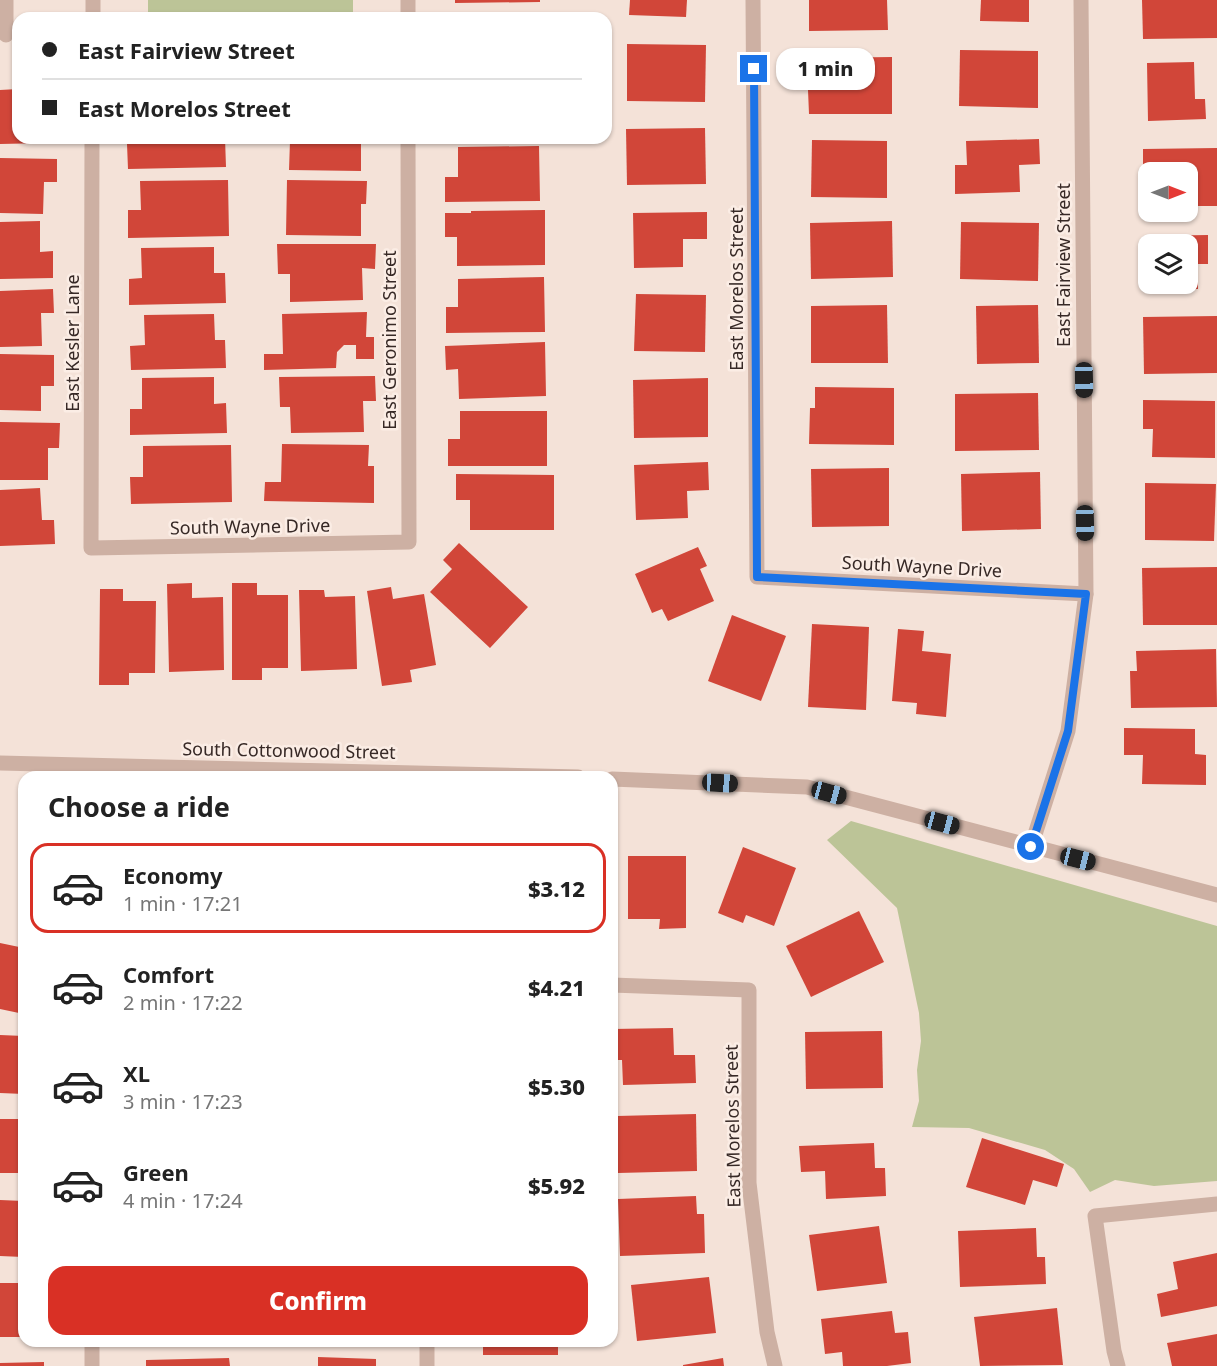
<!DOCTYPE html>
<meta charset="utf-8">
<style>
body{margin:0;font-family:"Noto Sans",sans-serif;background:#f2f2f2;color:#222;height:100vh;display:flex;flex-direction:column;font-size:22px;white-space:nowrap}
*{box-sizing:border-box;margin:0}
p{font-size:20px;color:#767676}
.icon{flex:none;width:33px;height:33px;fill:none;stroke:currentColor;stroke-width:2;stroke-linecap:round;stroke-linejoin:round}
.map{position:relative;flex:1;overflow:hidden}
.drawer{position:absolute;left:18px;top:771px;width:600px;height:576px;display:flex;flex-direction:column;background:#fff;border-radius:18px;box-shadow:0 2px 4px #0004}
.drawer>*{flex:none}
.top-card{position:absolute;left:12px;top:12px;width:600px;height:132px;border-radius:18px;box-shadow:0 2px 4px #0004;display:grid;align-content:center;height:132px;padding:0 30px;background:#fff}
.needle{width:39px;rotate:90deg}
.controls{position:absolute;left:1138px;top:162px;display:grid;gap:12px}
.controls a{display:grid;place-items:center;width:60px;height:60px;border-radius:12px;background:#fff;box-shadow:0 2px 4px #0004;font-size:30px}
.end{position:absolute;width:27px;height:27px;margin:-14px;border:8px solid #1a73e8;background:#fff;box-shadow:0 0 0 3px #fff}
.from{border-radius:50%}
.bubble{position:absolute;height:42px;border-radius:18px;background:#fff;box-shadow:0 2px 4px #0004;font-size:20px;font-weight:800;line-height:42px;text-align:center}
.car{position:absolute;width:18px;height:36px;margin:-18px -9px;border-radius:8px;box-shadow:0 0 4px 2px #0007;background:linear-gradient(#222 24%,#8ab4d8 0 40%,#222 0 76%,#8ab4d8 0 86%,#222 0)}
.top-card b{display:flex;align-items:center;gap:21px;height:57px;font-size:22px}
.top-card b+b{border-top:2px solid #e0e0e0}
.top-card i{width:15px;height:15px;background:#222}
ul{padding:0;list-style:none}
li{display:flex;align-items:center;gap:18px;height:90px;margin:0 12px 9px;padding:0 18px;border:3px solid transparent;border-radius:18px}
li div{flex:1}
li b{display:block;font-size:22px}
li em{font-style:normal;font-weight:800}
li.current{border-color:#d93025}
li>.icon{width:54px;height:54px;stroke-width:1.5}
h2{padding:0 30px;font-size:27px;line-height:72px}
.button{display:flex;gap:12px;margin-top:auto;padding:12px 30px}
.button a{flex:1;height:69px;border-radius:18px;background:#d93025;color:#fff;font-size:24px;font-weight:800;line-height:69px;text-align:center}
.map>svg:first-child{display:block}
.green{fill:#bcc497}
.building{fill:#d14639;fill-rule:evenodd}
.lines{fill:none;stroke-linecap:round;stroke-linejoin:round}
.street{stroke:#cdb0a3;stroke-width:15}
.route{stroke:#1a73e8;stroke-width:8}
.labels{text-anchor:middle;dominant-baseline:central;stroke-width:5;stroke-linejoin:round;paint-order:stroke}
.street-label{font-size:18px;fill:#372926;stroke:#fbede5}
</style>
<div class="map">
<svg width="1217" height="1366" viewBox="0 0 1217 1366">
<rect width="100%" height="100%" fill="#f4e2d8"/>
<g class="green">
<rect x="148" y="0" width="205" height="18"/>
<polygon points="851,821 1217,926 1217,1181 1154,1186 1115,1180 1090,1192 1074,1169 1045,1150 969,1128 912,1127 919,1101 917,1070 921,1041 919,1013 897,908 827,840"/>
</g>
<g class="building">
<polygon points="455,0 540,0 540,2 455,3"/>
<polygon points="630,0 687,0 686,17 629,15"/>
<polygon points="809,0 887,0 888,30 809,31"/>
<polygon points="981,0 1029,0 1029,22 980,21"/>
<polygon points="1142,0 1217,0 1217,38 1143,39"/>
<polygon points="543,13 543,18 456,18 456,14"/>
<polygon points="627,44 706,45 705,102 627,101"/>
<polygon points="960,50 1038,51 1038,108 959,106"/>
<polygon points="892,57 892,114 809,114 808,90 814,90 814,58"/>
<polygon points="1194,62 1195,99 1205,99 1206,119 1148,121 1147,63"/>
<polygon points="18,89 18,138 47,138 47,143 0,144 0,90"/>
<polygon points="705,128 706,184 627,185 626,129"/>
<polygon points="141,138 225,138 226,167 128,169 127,144 141,144"/>
<polygon points="278,138 361,138 361,171 289,170 290,141 278,140"/>
<polygon points="1039,139 1040,164 1019,165 1020,192 955,194 955,165 967,165 966,141"/>
<polygon points="812,140 887,141 887,198 811,197"/>
<polygon points="539,146 540,201 445,202 445,177 458,177 458,147"/>
<polygon points="1217,148 1217,206 1188,206 1188,172 1149,172 1149,206 1143,206 1143,149"/>
<polygon points="0,158 57,159 57,182 44,182 43,214 0,213"/>
<polygon points="228,180 229,236 128,238 128,210 141,210 140,181"/>
<polygon points="287,180 367,181 366,204 361,204 361,236 286,235"/>
<polygon points="545,210 545,265 457,266 457,237 445,237 445,213 471,213 471,211"/>
<polygon points="707,212 707,239 683,239 683,267 634,268 633,213"/>
<polygon points="40,221 40,252 53,251 53,278 0,279 0,222"/>
<polygon points="892,221 893,277 811,279 810,223"/>
<polygon points="961,222 1039,223 1038,281 960,279"/>
<path d="M1208 235V264H1198V289L1144 290 1143 236ZM1149 244H1188V284H1149Z"/>
<polygon points="277,244 376,244 375,269 362,268 363,300 290,302 290,274 278,274"/>
<polygon points="214,247 214,273 225,273 226,303 129,305 129,279 142,278 141,248"/>
<polygon points="544,277 545,332 446,333 446,307 458,307 458,279"/>
<polygon points="53,289 54,313 41,313 42,346 0,347 0,291"/>
<polygon points="636,294 706,295 705,352 634,351"/>
<polygon points="887,305 888,363 811,363 811,306"/>
<polygon points="1038,305 1039,363 977,364 976,306"/>
<polygon points="367,312 366,337 374,337 374,359 356,359 356,345 344,345 337,352 336,368 264,370 264,354 283,354 282,314"/>
<polygon points="214,314 215,340 225,340 226,368 131,370 130,346 145,345 144,315"/>
<polygon points="1217,316 1217,373 1144,374 1143,317"/>
<polygon points="545,342 546,396 459,399 458,369 446,370 445,346"/>
<polygon points="0,354 54,355 54,386 41,386 41,411 0,410"/>
<polygon points="375,376 376,401 363,401 364,432 291,433 290,407 280,407 279,377"/>
<polygon points="214,377 214,404 226,403 227,433 130,435 130,409 142,409 142,378"/>
<polygon points="708,378 708,437 634,438 633,380"/>
<polygon points="815,387 894,388 894,445 809,444 810,408 815,408"/>
<polygon points="1038,393 1039,450 955,451 955,394"/>
<polygon points="1143,400 1215,401 1215,458 1152,457 1153,429 1143,429"/>
<polygon points="460,411 547,411 547,466 448,466 448,439 460,439"/>
<polygon points="0,422 60,423 59,448 48,448 48,480 0,480"/>
<polygon points="282,444 369,445 368,466 374,466 374,503 264,501 265,482 281,482"/>
<polygon points="231,445 232,502 131,504 130,477 143,477 143,446"/>
<polygon points="708,462 709,490 687,491 688,518 636,520 634,465"/>
<polygon points="889,468 889,526 812,527 811,469"/>
<polygon points="1040,472 1041,529 962,531 961,474"/>
<polygon points="456,474 554,475 554,530 470,530 470,500 456,500"/>
<polygon points="1145,483 1216,484 1214,541 1145,540"/>
<polygon points="40,488 42,520 54,520 55,544 0,546 0,490"/>
<polygon points="459,543 528,607 490,648 430,592 452,569 443,560"/>
<polygon points="698,547 707,566 700,569 714,601 668,621 662,609 652,613 635,574"/>
<polygon points="1217,567 1217,625 1143,625 1142,568"/>
<polygon points="192,583 192,598 223,597 224,670 169,672 167,584"/>
<polygon points="232,583 257,583 257,595 288,595 288,668 262,668 262,680 232,680"/>
<polygon points="391,587 393,599 424,594 436,665 410,670 412,682 382,686 367,591"/>
<polygon points="100,589 123,589 123,601 156,601 155,673 129,673 129,685 99,685"/>
<polygon points="299,590 324,590 325,597 355,596 357,669 301,671"/>
<polygon points="732,615 786,636 761,701 708,681"/>
<polygon points="812,624 869,627 866,710 808,707"/>
<polygon points="898,629 924,631 922,651 951,654 946,717 916,714 917,703 892,701"/>
<polygon points="1216,649 1217,707 1131,708 1130,671 1137,671 1136,651"/>
<polygon points="1124,728 1195,729 1195,754 1206,755 1206,785 1142,784 1143,755 1124,755"/>
<polygon points="743,847 796,868 774,926 746,915 743,923 718,913"/>
<polygon points="628,856 686,856 686,928 659,929 660,919 628,919"/>
<polygon points="859,911 884,962 811,997 786,946"/>
<polygon points="0,943 24,948 24,1009 20,1009 19,1013 0,1009"/>
<polygon points="673,1028 674,1055 695,1055 696,1083 623,1085 622,1060 612,1060 612,1029"/>
<polygon points="882,1031 883,1088 806,1089 805,1032"/>
<polygon points="0,1035 24,1036 24,1094 0,1093"/>
<polygon points="696,1114 697,1171 618,1173 617,1116"/>
<polygon points="0,1119 24,1119 22,1173 0,1173"/>
<polygon points="982,1138 1064,1164 1057,1187 1033,1180 1025,1205 966,1187"/>
<polygon points="874,1143 875,1168 885,1168 886,1196 826,1199 825,1171 801,1172 799,1146"/>
<polygon points="696,1196 697,1214 704,1214 705,1253 620,1256 618,1199"/>
<polygon points="0,1200 24,1201 23,1257 0,1256"/>
<polygon points="879,1226 887,1283 817,1291 809,1235"/>
<polygon points="1036,1228 1037,1257 1045,1257 1046,1284 960,1287 958,1231"/>
<polygon points="1217,1253 1217,1306 1161,1317 1157,1294 1178,1289 1173,1262"/>
<polygon points="709,1277 716,1333 637,1341 631,1285"/>
<rect x="0" y="1283" width="24" height="54"/>
<polygon points="1057,1308 1063,1365 980,1366 974,1317"/>
<polygon points="892,1311 895,1333 908,1332 911,1363 887,1366 843,1366 842,1352 825,1354 821,1319"/>
<polygon points="1217,1334 1217,1366 1172,1366 1167,1343"/>
<rect x="483" y="1341" width="75" height="14"/>
<polygon points="318,1357 376,1359 376,1366 318,1366"/>
<polygon points="229,1358 230,1366 146,1366 146,1360"/>
<polygon points="723,1358 724,1366 683,1366 683,1365"/>
<polygon points="44,1362 44,1366 0,1366 0,1363"/>
</g>
<g class="lines">
<g class="street">
<polyline points="6,0 6,35"/>
<polyline points="93,0 93,18"/>
<polyline points="408,0 408,18"/>
<polyline points="753,0 757,577 1086,594"/>
<polyline points="92,138 91,548 409,542 408,138"/>
<polyline points="0,763 578,777"/>
<polyline points="612,779 807,787 1217,895"/>
<polyline points="1031,847 1068,731 1086,594 1081,0"/>
<polyline points="612,985 749,990 749,1183 767,1332 775,1366"/>
<polyline points="427,1341 427,1366"/>
<polyline points="92,1366 92,1341"/>
<polyline points="1118,1366 1114,1351 1095,1216 1217,1204"/>
</g>
</g>
<g class="lines">
<polyline class="route" points="754,69 757,577 1086,594 1068,731 1031,847"/>
</g>
<g class="labels">
<g class="street-label">
<text transform="translate(1063 265) rotate(-90)">East Fairview Street</text>
<text transform="translate(736 289) rotate(-90)">East Morelos Street</text>
<text transform="translate(389 340) rotate(-90)">East Geronimo Street</text>
<text transform="translate(72 343) rotate(-90)">East Kesler Lane</text>
<text transform="translate(250 526) rotate(-1)">South Wayne Drive</text>
<text transform="translate(922 566) rotate(3)">South Wayne Drive</text>
<text transform="translate(289 750) rotate(1)">South Cottonwood Street</text>
<text transform="translate(732 1126) rotate(-91)">East Morelos Street</text>
</g>
</g>
</svg>
<div class="controls">
<a><svg class="needle" viewBox="-14 -14 28 28"><path d="M0-13l5 13h-10z" fill="#e53935"/><path d="M0 13l5-13h-10z" fill="#767676"/></svg></a>
<a><svg class="icon" aria-label="layers" viewBox="0 0 24 24"><path d="M12 4l9 5-9 5-9-5zM3 14l9 5 9-5"/></svg></a>
</div>
<i class="end from" style="left:1031px;top:847px"></i>
<i class="end" style="left:754px;top:69px"></i>
<div class="bubble" style="left:776px;top:48px;width:99px">1 min</div>
<i class="car" style="left:1084px;top:380px;rotate:179deg"></i>
<i class="car" style="left:1085px;top:523px;rotate:179deg"></i>
<i class="car" style="left:720px;top:783px;rotate:93deg"></i>
<i class="car" style="left:829px;top:793px;rotate:105deg"></i>
<i class="car" style="left:942px;top:823px;rotate:105deg"></i>
<i class="car" style="left:1078px;top:859px;rotate:104deg"></i>
<div class="top-card">
<b><i class="from"></i>East Fairview Street</b>
<b><i></i>East Morelos Street</b>
</div>
<section class="drawer">
<h2>Choose a ride</h2>
<ul>
<li class="current"><svg class="icon" aria-label="car" viewBox="0 0 24 24"><path d="M5 17H2v-5l4-1 3-4h7l3 4 3 1v5h-3M9 17h6M6 11h13"/><circle cx="7" cy="17" r="2"/><circle cx="17" cy="17" r="2"/></svg><div><b>Economy</b><p>1 min · 17:21</p></div><em>$3.12</em></li>
<li><svg class="icon" aria-label="car" viewBox="0 0 24 24"><path d="M5 17H2v-5l4-1 3-4h7l3 4 3 1v5h-3M9 17h6M6 11h13"/><circle cx="7" cy="17" r="2"/><circle cx="17" cy="17" r="2"/></svg><div><b>Comfort</b><p>2 min · 17:22</p></div><em>$4.21</em></li>
<li><svg class="icon" aria-label="car" viewBox="0 0 24 24"><path d="M5 17H2v-5l4-1 3-4h7l3 4 3 1v5h-3M9 17h6M6 11h13"/><circle cx="7" cy="17" r="2"/><circle cx="17" cy="17" r="2"/></svg><div><b>XL</b><p>3 min · 17:23</p></div><em>$5.30</em></li>
<li><svg class="icon" aria-label="car" viewBox="0 0 24 24"><path d="M5 17H2v-5l4-1 3-4h7l3 4 3 1v5h-3M9 17h6M6 11h13"/><circle cx="7" cy="17" r="2"/><circle cx="17" cy="17" r="2"/></svg><div><b>Green</b><p>4 min · 17:24</p></div><em>$5.92</em></li>
</ul>
<div class="button"><a>Confirm</a></div>
</section>
</div>
